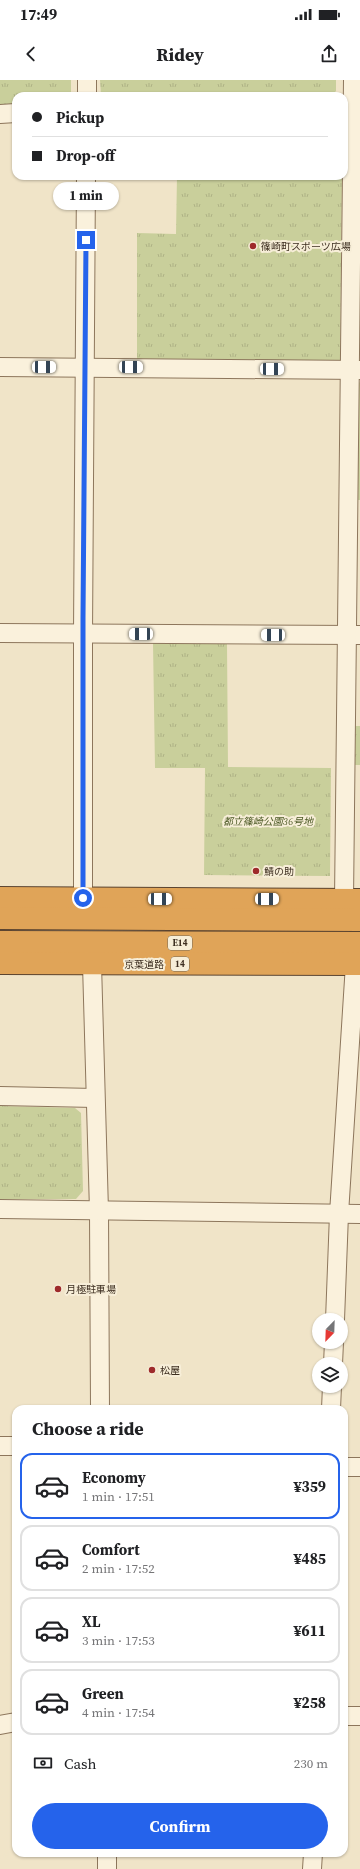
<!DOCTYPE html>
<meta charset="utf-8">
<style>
body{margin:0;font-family:"Source Serif 4","Noto Sans JP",serif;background:#f6f6f6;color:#202124;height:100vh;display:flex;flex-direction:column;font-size:15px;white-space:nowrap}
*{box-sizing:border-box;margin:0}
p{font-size:13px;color:#757577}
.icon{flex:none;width:22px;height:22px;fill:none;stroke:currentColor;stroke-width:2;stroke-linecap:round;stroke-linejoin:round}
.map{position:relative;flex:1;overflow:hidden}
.panel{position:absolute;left:12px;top:1325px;width:336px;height:452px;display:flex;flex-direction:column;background:#fff;border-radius:12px;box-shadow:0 1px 3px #0004}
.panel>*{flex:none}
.hud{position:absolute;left:12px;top:12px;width:336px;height:88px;border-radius:12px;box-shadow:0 1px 3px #0004;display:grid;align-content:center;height:88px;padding:0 20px;background:#fff}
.needle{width:26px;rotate:203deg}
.buttons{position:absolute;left:312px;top:1233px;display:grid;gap:8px}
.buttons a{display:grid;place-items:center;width:36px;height:36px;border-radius:50%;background:#fff;box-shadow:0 1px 3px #0004;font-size:20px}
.end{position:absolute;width:18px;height:18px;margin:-9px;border:5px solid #2563eb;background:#fff;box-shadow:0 0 0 2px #fff}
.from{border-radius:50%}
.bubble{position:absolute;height:28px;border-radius:14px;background:#fff;box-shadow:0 1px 3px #0004;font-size:13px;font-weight:700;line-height:28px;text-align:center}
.car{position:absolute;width:12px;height:24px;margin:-12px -6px;border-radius:5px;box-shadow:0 0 3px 1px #0007;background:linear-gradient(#fff 24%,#345 0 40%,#fff 0 76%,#345 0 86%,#fff 0)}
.hud b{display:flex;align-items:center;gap:14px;height:38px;font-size:15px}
.hud b+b{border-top:1px solid #e0e0e0}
.hud i{width:10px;height:10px;background:#202124}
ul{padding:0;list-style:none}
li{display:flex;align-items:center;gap:12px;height:66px;margin:0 8px 6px;padding:0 12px;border:2px solid #e0e0e0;border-radius:12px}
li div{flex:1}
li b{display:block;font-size:15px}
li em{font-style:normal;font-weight:700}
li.selected{border-color:#2563eb}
li>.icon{width:36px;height:36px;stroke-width:1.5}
h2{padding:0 20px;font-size:18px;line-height:48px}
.pay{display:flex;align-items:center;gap:10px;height:44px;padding:0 20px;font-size:15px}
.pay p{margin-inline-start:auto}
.primary-button{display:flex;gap:8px;margin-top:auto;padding:8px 20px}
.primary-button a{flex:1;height:46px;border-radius:24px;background:#2563eb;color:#fff;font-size:16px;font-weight:700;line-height:46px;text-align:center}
.status{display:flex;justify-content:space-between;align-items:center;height:28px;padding:0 20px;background:#fff;direction:ltr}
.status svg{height:11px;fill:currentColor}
header{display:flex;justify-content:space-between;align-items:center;height:52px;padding:0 20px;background:#fff;font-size:18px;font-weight:700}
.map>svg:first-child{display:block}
.park{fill:url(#park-tufts)}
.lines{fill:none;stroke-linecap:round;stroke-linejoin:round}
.minor-casing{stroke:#8d765c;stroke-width:20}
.highway-casing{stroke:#5b4430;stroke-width:24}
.minor{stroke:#faf1dc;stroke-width:18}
.highway{stroke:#e0a458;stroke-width:22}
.route{stroke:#2563eb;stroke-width:5}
.poi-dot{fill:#9e2a2b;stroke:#f7eed8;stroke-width:1.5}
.labels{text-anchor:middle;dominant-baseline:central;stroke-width:4;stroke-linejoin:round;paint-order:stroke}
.shield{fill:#f7eed8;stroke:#756857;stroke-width:1}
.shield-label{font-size:9px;font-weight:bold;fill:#3d2e20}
.poi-label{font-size:10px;fill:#3d2e20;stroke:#f7eed8;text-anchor:start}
.park-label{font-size:10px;font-style:italic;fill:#4d5a26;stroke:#f7eed8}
.street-label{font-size:10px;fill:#3d2e20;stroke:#f7eed8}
</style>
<div class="status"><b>17:49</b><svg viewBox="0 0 49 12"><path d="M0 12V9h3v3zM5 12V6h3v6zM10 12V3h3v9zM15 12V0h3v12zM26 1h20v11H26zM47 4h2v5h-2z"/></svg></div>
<header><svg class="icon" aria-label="back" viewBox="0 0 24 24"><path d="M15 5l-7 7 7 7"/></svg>Ridey<svg class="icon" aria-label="share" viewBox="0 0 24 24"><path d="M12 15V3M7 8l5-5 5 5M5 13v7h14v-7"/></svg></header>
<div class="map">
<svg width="360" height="1789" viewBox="0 0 360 1789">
<defs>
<pattern id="park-tufts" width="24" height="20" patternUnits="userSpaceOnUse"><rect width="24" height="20" fill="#c9cf9b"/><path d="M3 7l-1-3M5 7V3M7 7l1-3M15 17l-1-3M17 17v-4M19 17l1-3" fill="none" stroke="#aeb285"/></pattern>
</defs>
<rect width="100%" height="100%" fill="#f0e4c8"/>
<g class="park">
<polygon points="0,0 71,0 71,16 16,16 16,25 0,25"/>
<polygon points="100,0 336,0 336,11 331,16 101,16"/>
<polygon points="177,96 342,96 340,283 137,281 137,153 176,154"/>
<polygon points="360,302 360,420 356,420 357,305"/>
<polygon points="153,563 227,563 228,687 331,688 330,796 204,795 205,688 155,688"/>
<rect x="353" y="646" width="7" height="39"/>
<polygon points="0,1026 75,1028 81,1033 83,1111 76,1119 0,1119"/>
</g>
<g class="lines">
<g class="minor-casing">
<g id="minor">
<polyline points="87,0 87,16"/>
<polyline points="0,34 16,33"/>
<polyline points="0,287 360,290"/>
<polyline points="0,553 360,555"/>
<polyline points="83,819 83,554 86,96"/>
<polyline points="344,820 353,0"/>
<polyline points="92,884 99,1131 100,1329"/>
<polyline points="0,1016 95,1018"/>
<polyline points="0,1129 360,1134"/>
<polyline points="335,1240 339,1134 355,884"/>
<polyline points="333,1284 334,1262"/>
<polyline points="331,1329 332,1306"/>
<polyline points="0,1366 16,1366"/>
<polyline points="344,1387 360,1387"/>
<polyline points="344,1636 360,1636"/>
<polyline points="0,1645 16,1642"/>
<polyline points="107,1789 107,1773"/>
<polyline points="312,1789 313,1773"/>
</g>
</g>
<g class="highway-casing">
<g id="highway">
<polyline points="0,818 360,820"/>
<polyline points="0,838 360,840"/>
<polyline points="0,862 360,863"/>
<polyline points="0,883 360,884"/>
</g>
</g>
<use href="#minor" class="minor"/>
<use href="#highway" class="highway"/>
</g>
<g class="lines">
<polyline class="route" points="83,818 83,538 86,160"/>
</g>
<g class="poi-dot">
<circle cx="253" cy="166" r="4"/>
<circle cx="256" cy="791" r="4"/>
<circle cx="58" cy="1209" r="4"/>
<circle cx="152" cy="1290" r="4"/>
</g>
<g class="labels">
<g class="shield">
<rect x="168" y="856" width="24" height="14" rx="3"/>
<rect x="171" y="877" width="18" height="14" rx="3"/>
</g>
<g class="shield-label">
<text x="180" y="863">E14</text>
<text x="180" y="884">14</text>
</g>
<g class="poi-label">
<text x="261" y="166">篠崎町スポーツ広場</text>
<text x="264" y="791">鯖の助</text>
<text x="66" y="1209">月極駐車場</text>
<text x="160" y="1290">松屋</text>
</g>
<g class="park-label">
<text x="268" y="741">都立篠崎公園36号地</text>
</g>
<g class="street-label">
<text x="144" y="884">京葉道路</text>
</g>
</g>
</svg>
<div class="buttons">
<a><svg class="needle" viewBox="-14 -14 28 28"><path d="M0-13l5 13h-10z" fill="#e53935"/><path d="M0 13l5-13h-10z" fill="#757577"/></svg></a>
<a><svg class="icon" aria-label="layers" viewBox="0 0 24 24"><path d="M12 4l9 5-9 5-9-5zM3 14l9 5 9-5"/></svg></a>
</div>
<i class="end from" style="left:83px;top:818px"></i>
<i class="end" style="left:86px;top:160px"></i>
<div class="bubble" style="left:53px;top:102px;width:66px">1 min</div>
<i class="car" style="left:44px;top:287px;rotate:90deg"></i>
<i class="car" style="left:131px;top:287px;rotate:91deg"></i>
<i class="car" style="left:272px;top:289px;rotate:90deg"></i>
<i class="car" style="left:141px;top:554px;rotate:270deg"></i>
<i class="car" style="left:273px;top:555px;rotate:270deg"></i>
<i class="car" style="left:160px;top:819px;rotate:90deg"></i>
<i class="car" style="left:267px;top:819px;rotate:90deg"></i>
<div class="hud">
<b><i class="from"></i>Pickup</b>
<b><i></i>Drop-off</b>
</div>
<section class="panel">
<h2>Choose a ride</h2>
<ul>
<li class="selected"><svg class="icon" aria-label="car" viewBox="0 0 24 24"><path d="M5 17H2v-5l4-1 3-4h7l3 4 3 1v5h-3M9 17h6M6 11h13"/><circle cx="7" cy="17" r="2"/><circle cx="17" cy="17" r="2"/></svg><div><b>Economy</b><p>1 min · 17:51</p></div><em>¥359</em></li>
<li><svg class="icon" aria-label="car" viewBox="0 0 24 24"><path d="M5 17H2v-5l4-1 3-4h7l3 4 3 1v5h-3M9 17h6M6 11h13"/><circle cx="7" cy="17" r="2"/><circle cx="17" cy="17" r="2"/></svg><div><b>Comfort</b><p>2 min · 17:52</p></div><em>¥485</em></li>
<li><svg class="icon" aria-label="car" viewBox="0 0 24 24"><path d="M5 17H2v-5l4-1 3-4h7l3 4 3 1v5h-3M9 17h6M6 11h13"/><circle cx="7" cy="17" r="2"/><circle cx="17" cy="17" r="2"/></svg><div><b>XL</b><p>3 min · 17:53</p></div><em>¥611</em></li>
<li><svg class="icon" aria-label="car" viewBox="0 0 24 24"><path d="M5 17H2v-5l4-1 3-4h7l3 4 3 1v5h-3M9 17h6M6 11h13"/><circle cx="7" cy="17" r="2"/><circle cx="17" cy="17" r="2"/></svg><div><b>Green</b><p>4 min · 17:54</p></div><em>¥258</em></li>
</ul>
<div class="pay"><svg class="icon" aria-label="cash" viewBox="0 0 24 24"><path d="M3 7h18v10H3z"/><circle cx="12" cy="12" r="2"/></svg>Cash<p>230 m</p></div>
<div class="primary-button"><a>Confirm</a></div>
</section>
</div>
